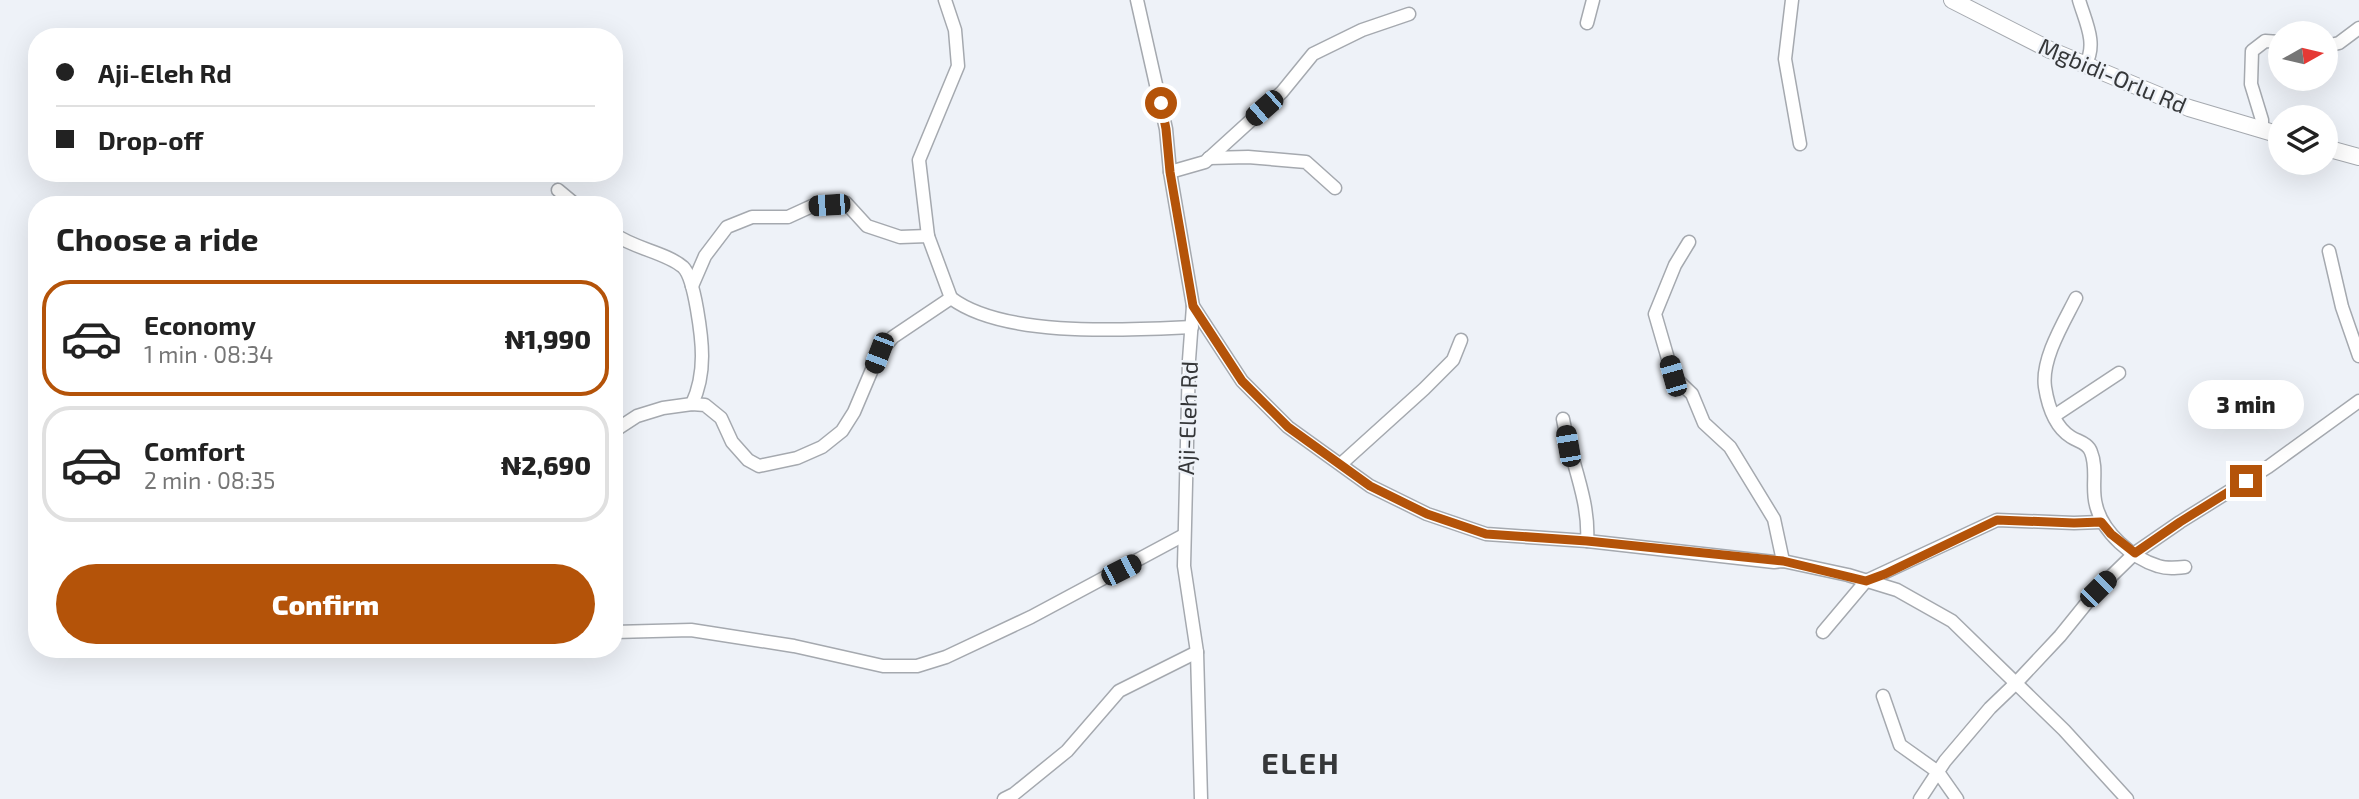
<!DOCTYPE html>
<meta charset="utf-8">
<style>
body{margin:0;font-family:"Exo 2",sans-serif;background:#f6f6f6;color:#222;height:100vh;display:flex;flex-direction:column;font-size:26px;white-space:nowrap}
*{box-sizing:border-box;margin:0}
p{font-size:23px;color:#767676}
.icon{flex:none;width:38px;height:38px;fill:none;stroke:currentColor;stroke-width:2;stroke-linecap:round;stroke-linejoin:round}
.map{position:relative;flex:1;overflow:hidden}
.sheet{position:absolute;left:28px;top:196px;width:595px;height:462px;display:flex;flex-direction:column;background:#fff;border-radius:28px;box-shadow:0 7px 28px #0002}
.sheet>*{flex:none}
.top-card{position:absolute;left:28px;top:28px;width:595px;height:154px;border-radius:28px;box-shadow:0 7px 28px #0002;display:grid;align-content:center;height:154px;padding:0 28px;background:#fff}
.needle{width:46px;rotate:82deg}
.tools{position:absolute;left:2268px;top:21px;display:grid;gap:14px}
.tools a{display:grid;place-items:center;width:70px;height:70px;border-radius:50%;background:#fff;box-shadow:0 7px 28px #0002;font-size:35px}
.end{position:absolute;width:32px;height:32px;margin:-16px;border:9px solid #b45309;background:#fff;box-shadow:0 0 0 4px #fff}
.from{border-radius:50%}
.bubble{position:absolute;height:49px;border-radius:24px;background:#fff;box-shadow:0 7px 28px #0002;font-size:23px;font-weight:800;line-height:49px;text-align:center}
.car{position:absolute;width:21px;height:42px;margin:-21px -10px;border-radius:9px;box-shadow:0 0 5px 2px #0007;background:linear-gradient(#222 24%,#8ab4d8 0 40%,#222 0 76%,#8ab4d8 0 86%,#222 0)}
.top-card b{display:flex;align-items:center;gap:24px;height:66px;font-size:26px}
.top-card b+b{border-top:2px solid #e0e0e0}
.top-card i{width:18px;height:18px;background:#222}
ul{padding:0;list-style:none}
li{display:flex;align-items:center;gap:21px;height:116px;margin:0 14px 10px;padding:0 14px;border:4px solid #e0e0e0;border-radius:28px}
li div{flex:1}
li b{display:block;font-size:26px}
li em{font-style:normal;font-weight:800}
li.on{border-color:#b45309}
li>.icon{width:63px;height:63px;stroke-width:1.5}
h2{padding:0 28px;font-size:32px;line-height:84px}
.button{display:flex;gap:14px;margin-top:auto;padding:14px 28px}
.button a{flex:1;height:80px;border-radius:42px;background:#b45309;color:#fff;font-size:28px;font-weight:800;line-height:80px;text-align:center}
.map>svg:first-child{display:block}
.lines{fill:none;stroke-linecap:round;stroke-linejoin:round}
.minor-casing{stroke:#a5a9af;stroke-width:15}
.major-casing{stroke:#a5a9af;stroke-width:18}
.minor{stroke:#fff;stroke-width:12}
.major{stroke:#fff;stroke-width:16}
.route{stroke:#b45309;stroke-width:9}
.labels{text-anchor:middle;dominant-baseline:central;stroke-width:5;stroke-linejoin:round;paint-order:stroke}
.street-label{font-size:23px;fill:#353739;stroke:#eef2f8}
.district-label{font-size:30px;font-weight:bold;letter-spacing:2px;fill:#353739;stroke:#eef2f8}
</style>
<div class="map">
<svg width="2359" height="799" viewBox="0 0 2359 799">
<rect width="100%" height="100%" fill="#eef2f8"/>
<g class="lines">
<g class="minor-casing">
<g id="minor">
<polyline points="1137,0 1166,129 1170,172 1193,306 1189,360 1184,566 1197,652 1201,799"/>
<polyline points="1792,0 1785,59 1800,144"/>
<path d="M2079 0C2085 21 2098 44 2085 65"/>
<polyline points="1587,23 1593,0"/>
<polyline points="2326,46 2339,43 2359,28"/>
<polyline points="2262,130 2262,120 2251,84 2252,51 2265,41 2280,42"/>
<polyline points="1209,158 1248,157 1306,162 1335,188"/>
<polyline points="1170,172 1205,162 1282,92 1313,54 1362,30 1409,14"/>
<polyline points="558,190 576,205"/>
<path d="M614 234C635 249 665 252 683 267 695 278 702 339 702 356 702 373 699 389 692 404"/>
<polyline points="928,236 919,160 958,66 955,30 945,0"/>
<polyline points="1689,242 1675,265 1655,314 1673,376 1692,394 1704,423 1730,447 1774,519 1783,561"/>
<polyline points="2329,251 2342,307 2359,356"/>
<polyline points="692,286 705,256 727,227 752,217 788,217 812,206 846,203 867,226 900,237 928,236 951,298"/>
<path d="M2076 298C2064 322 2041 359 2045 387 2048 406 2055 427 2071 437 2079 442 2088 443 2091 452 2098 469 2091 488 2096 505 2102 532 2132 558 2158 566 2167 569 2176 568 2185 567"/>
<polyline points="1193,306 1242,381 1288,427 1370,486 1427,514 1486,534 1587,541 1774,562 1783,561 1848,575 1897,590 1952,621 2064,730 2127,799"/>
<polyline points="2054,416 2119,373"/>
<path d="M1563 419C1570 459 1590 500 1587 541"/>
<path d="M614 431 637 416 663 408 692 404 705 405 721 418 732 442 748 460 759 466 797 458 822 447 842 431 854 412 879 353 893 337 951 298C1004 338 1126 330 1192 327"/>
<polyline points="1341,464 1424,389 1453,360 1461,340"/>
<polyline points="614,632 691,630 794,646 883,666 917,666 946,657 1031,617 1184,535"/>
<polyline points="1823,632 1866,581 1997,520 2074,523 2100,522"/>
<polyline points="1883,696 1900,745 1938,772 1957,799"/>
<polyline points="1004,799 1014,794 1067,751 1119,691 1197,652"/>
<polyline points="1920,799 1945,761 1990,708 2015,684 2060,636 2098,589 2135,553 2180,522 2268,467 2359,401"/>
</g>
</g>
<g class="major-casing">
<g id="major">
<polyline points="1952,0 2050,50 2189,108 2280,135"/>
<polyline points="2326,148 2359,157"/>
</g>
</g>
<use href="#minor" class="minor"/>
<use href="#major" class="major"/>
</g>
<g class="lines">
<polyline class="route" points="1161,103 1166,129 1170,172 1193,306 1242,381 1288,427 1370,486 1427,514 1486,534 1587,541 1783,561 1866,581 1885,574 1997,520 2074,523 2101,522 2111,534 2135,553 2180,522 2246,481"/>
</g>
<g class="labels">
<g class="street-label">
<text transform="translate(2113 75) rotate(23)">Mgbidi-Orlu Rd</text>
<text transform="translate(1187 418) rotate(-88)">Aji-Eleh Rd</text>
</g>
<g class="district-label">
<text x="1301" y="762">ELEH</text>
</g>
</g>
</svg>
<div class="tools">
<a><svg class="needle" viewBox="-14 -14 28 28"><path d="M0-13l5 13h-10z" fill="#e53935"/><path d="M0 13l5-13h-10z" fill="#767676"/></svg></a>
<a><svg class="icon" aria-label="layers" viewBox="0 0 24 24"><path d="M12 4l9 5-9 5-9-5zM3 14l9 5 9-5"/></svg></a>
</div>
<i class="end from" style="left:1161px;top:103px"></i>
<i class="end" style="left:2246px;top:481px"></i>
<div class="bubble" style="left:2188px;top:380px;width:116px">3 min</div>
<i class="car" style="left:1264px;top:108px;rotate:229deg"></i>
<i class="car" style="left:829px;top:205px;rotate:266deg"></i>
<i class="car" style="left:879px;top:353px;rotate:201deg"></i>
<i class="car" style="left:1673px;top:376px;rotate:344deg"></i>
<i class="car" style="left:1568px;top:446px;rotate:350deg"></i>
<i class="car" style="left:1121px;top:570px;rotate:63deg"></i>
<i class="car" style="left:2098px;top:589px;rotate:45deg"></i>
<div class="top-card">
<b><i class="from"></i>Aji-Eleh Rd</b>
<b><i></i>Drop-off</b>
</div>
<section class="sheet">
<h2>Choose a ride</h2>
<ul>
<li class="on"><svg class="icon" aria-label="car" viewBox="0 0 24 24"><path d="M5 17H2v-5l4-1 3-4h7l3 4 3 1v5h-3M9 17h6M6 11h13"/><circle cx="7" cy="17" r="2"/><circle cx="17" cy="17" r="2"/></svg><div><b>Economy</b><p>1 min · 08:34</p></div><em>₦1,990</em></li>
<li><svg class="icon" aria-label="car" viewBox="0 0 24 24"><path d="M5 17H2v-5l4-1 3-4h7l3 4 3 1v5h-3M9 17h6M6 11h13"/><circle cx="7" cy="17" r="2"/><circle cx="17" cy="17" r="2"/></svg><div><b>Comfort</b><p>2 min · 08:35</p></div><em>₦2,690</em></li>
</ul>
<div class="button"><a>Confirm</a></div>
</section>
</div>
